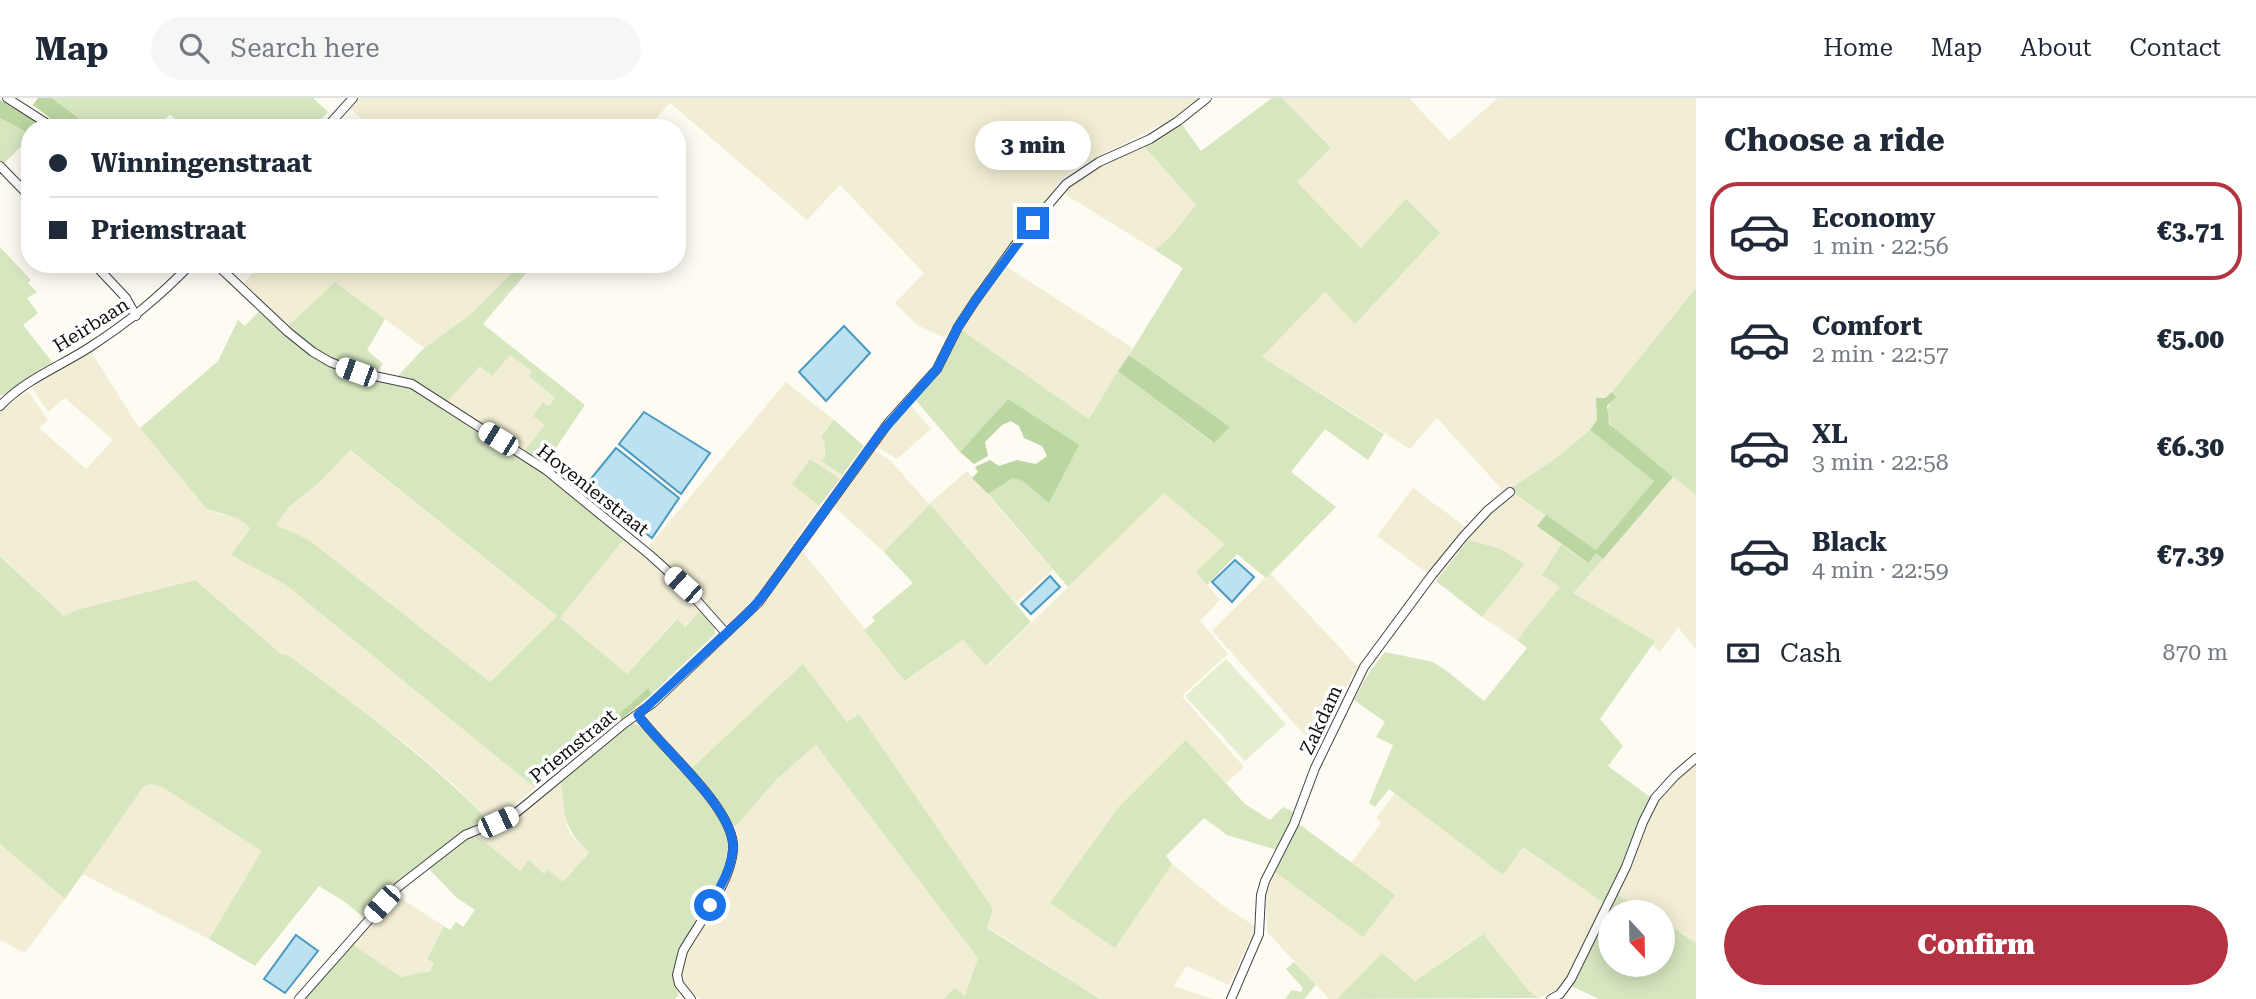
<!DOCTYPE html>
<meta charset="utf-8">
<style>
body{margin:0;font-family:"Roboto Serif",serif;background:#f6f6f7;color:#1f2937;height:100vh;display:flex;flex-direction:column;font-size:26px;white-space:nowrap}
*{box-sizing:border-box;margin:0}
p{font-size:23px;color:#747a83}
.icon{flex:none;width:38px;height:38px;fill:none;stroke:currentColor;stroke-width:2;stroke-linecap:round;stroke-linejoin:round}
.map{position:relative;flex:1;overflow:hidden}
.details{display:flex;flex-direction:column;background:#fff;width:560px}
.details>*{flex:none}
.top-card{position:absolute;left:21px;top:21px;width:665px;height:154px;border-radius:28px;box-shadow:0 4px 18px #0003;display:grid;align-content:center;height:154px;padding:0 28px;background:#fff}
.needle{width:46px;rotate:158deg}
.fabs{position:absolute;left:1598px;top:802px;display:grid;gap:14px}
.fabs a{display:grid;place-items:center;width:77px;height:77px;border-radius:50%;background:#fff;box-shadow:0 4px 18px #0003;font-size:35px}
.end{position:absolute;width:32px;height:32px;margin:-16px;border:9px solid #1a73e8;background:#fff;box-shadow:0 0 0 4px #fff}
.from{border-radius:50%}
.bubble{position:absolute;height:49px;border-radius:24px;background:#fff;box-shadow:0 4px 18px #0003;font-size:23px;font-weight:800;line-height:49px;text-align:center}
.car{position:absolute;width:21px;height:42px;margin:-21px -10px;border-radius:9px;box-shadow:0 0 5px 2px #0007;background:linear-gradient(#fff 24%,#345 0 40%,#fff 0 76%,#345 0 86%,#fff 0)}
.top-card b{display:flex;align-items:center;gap:24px;height:66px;font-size:26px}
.top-card b+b{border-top:2px solid #e0e1e3}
.top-card i{width:18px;height:18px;background:#1f2937}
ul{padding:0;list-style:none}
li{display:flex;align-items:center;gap:21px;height:98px;margin:0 14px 10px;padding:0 14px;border:4px solid transparent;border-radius:28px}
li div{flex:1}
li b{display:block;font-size:26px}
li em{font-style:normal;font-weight:800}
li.active{border-color:#b43342}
li>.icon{width:63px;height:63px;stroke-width:1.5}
h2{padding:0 28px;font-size:32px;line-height:84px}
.pay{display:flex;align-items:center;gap:18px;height:77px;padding:0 28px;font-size:26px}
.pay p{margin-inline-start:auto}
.cta{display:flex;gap:14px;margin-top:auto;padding:14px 28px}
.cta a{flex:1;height:80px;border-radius:42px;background:#b43342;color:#fff;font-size:28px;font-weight:800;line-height:80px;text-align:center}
header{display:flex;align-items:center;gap:42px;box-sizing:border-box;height:98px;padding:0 35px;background:#fff;border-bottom:2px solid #e0e1e3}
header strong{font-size:33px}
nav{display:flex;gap:38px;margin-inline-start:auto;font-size:24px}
.search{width:490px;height:63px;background:#f6f6f7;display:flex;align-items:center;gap:18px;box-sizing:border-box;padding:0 24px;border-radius:38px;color:#747a83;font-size:26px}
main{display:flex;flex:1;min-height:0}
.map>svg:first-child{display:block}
.farmland{fill:#f2eed5}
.green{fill:#d6e6bf;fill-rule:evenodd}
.forest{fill:#bbd6a0}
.pitch{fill:#e6eed0}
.water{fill:#bce1f1;stroke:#4a99c2;stroke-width:2}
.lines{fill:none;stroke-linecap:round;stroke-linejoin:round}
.minor-casing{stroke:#434343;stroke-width:10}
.minor{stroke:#fff;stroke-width:8}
.route{stroke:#1a73e8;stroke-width:9}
.labels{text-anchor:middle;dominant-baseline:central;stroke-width:7;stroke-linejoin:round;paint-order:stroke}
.street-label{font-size:19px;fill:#101010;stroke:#fff}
</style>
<header>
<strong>Map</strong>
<div class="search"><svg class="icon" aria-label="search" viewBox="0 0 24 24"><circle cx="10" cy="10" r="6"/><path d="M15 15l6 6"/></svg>Search here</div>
<nav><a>Home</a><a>Map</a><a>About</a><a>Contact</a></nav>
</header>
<main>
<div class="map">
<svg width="1696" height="901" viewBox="0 0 1696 901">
<rect width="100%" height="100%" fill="#fefbf3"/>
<g class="farmland">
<polygon points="355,0 1199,0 1168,23 1078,69 1062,81 985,178 945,240 917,227 895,205 924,175 840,87 807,122 670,5 647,30 373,30 348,9"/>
<polygon points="1282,0 1409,0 1449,43 1498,0 1696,0 1696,190 1612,294 1605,300 1596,300 1597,322 1594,328 1556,360 1505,395 1437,320 1410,351 1262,259 1326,193 1354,225 1361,150 1297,84 1331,48"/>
<polygon points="1143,47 1196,107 1171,138 1155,152 1063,95 1077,80 1094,69"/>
<polygon points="261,166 521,166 471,216 424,250 335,184 287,229 243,186"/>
<polygon points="1004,167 1133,250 1089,321 960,231"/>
<polygon points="90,252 134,322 206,410 220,416 238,420 248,426 250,429 231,457 286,487 535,690 506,715 486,720 454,687 410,649 288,557 281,556 195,482 76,512 64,518 0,457 0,313 28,293 48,322 39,330 86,371 113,342 65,300 48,314 32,290 50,276"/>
<polygon points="510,256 532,273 529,278 555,300 549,308 544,304 534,318 545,327 524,353 447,304 480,268"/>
<polygon points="786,284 834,322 821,337 825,345 825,359 821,363 842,377 840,381 810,361 793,386 819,408 756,499 725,528 706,505 649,448"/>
<polygon points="908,304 931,331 897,361 874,347"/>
<polygon points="871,350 891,363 929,406 967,373 1053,472 1015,505 930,406 884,454 831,406"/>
<polygon points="349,352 557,518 490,584 309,442 275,427 288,410 322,382"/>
<polygon points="1673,379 1696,397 1696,552 1678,529 1660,554 1652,547 1655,543 1572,495"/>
<polygon points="1413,390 1467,430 1429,476 1377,438"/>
<polygon points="1164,395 1226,446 1196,474 1220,502 1200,523 1228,556 1182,598 1244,669 1226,685 1186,642 1115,849 1172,766 1221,806 1256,829 1229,887 1186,868 1174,888 1212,901 1100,901 987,829 858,616 847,624 803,567 691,671 647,625 648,616 724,539 800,450 906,583 963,542 987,568"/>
<polygon points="1512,395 1546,417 1537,428 1561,446 1542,476 1561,489 1517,542 1482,519 1525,466 1499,450 1468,442 1495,408"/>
<polygon points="625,440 675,484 701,512 684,529 676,521 627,576 560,520"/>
<polygon points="1270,475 1358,569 1342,595 1316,650 1212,533"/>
<polygon points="816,647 978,860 965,899 954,890 944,901 701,901 689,895 682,885 682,868 686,856 735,762 737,738 735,729 777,681"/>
<polygon points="1696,664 1696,845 1682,834 1672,833 1663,826 1662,814 1643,814 1617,796 1642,729 1655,707 1680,678"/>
<polygon points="560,682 567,728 571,737 589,755 563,785 548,772 544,776 520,773 474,735 498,727"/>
<polygon points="150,686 162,689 263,753 209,841 82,776 144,688"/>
<polygon points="1395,695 1503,776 1523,749 1604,805 1566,882 1558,891 1539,900 1528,892 1482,836 1415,883 1382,855 1337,901 1329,901 1267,834 1266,796 1275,774 1363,839 1351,765 1381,725 1376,720"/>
<polygon points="0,746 65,801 25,855 0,842"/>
<polygon points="394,796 444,828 427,861 434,865 430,873 401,879 350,845"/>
</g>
<g class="green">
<polygon points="52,0 313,0 328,14 313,30 185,30 170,16 158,30 91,30"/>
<polygon points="1272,0 1282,0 1331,49 1297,84 1361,150 1406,101 1440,135 1355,226 1325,194 1262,259 1384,336 1368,362 1325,331 1291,374 1336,409 1266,480 1237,456 1207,487 1196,474 1225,446 1164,395 1068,489 988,396 1013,380 1023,383 1069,367 1008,301 960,354 914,300 942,271 960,231 1089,321 1118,273 1213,345 1230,329 1129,257 1183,170 1155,152 1171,138 1196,107 1143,47 1181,25 1201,53"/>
<polygon points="0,20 30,36 30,40 3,66 0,63"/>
<polygon points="0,149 31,182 28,185 37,194 27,200 38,215 23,227 53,265 3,297 0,297"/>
<polygon points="521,166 534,166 483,226 585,307 547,363 543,365 524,353 545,327 533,318 543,304 549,308 555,300 529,278 532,273 510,257 492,278 480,268 447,304 396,280 424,250 471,216"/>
<polygon points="335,184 385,221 367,252 383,266 374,277 331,262 287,229"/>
<path d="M1696 190V397L1619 336C1606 323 1602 314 1615 299L1612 294Z"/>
<path d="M260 212 337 270 375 283 406 288 418 293 533 366 625 440 560 520 627 576 677 521 685 529 701 512 715 527V536L652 596 647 591 535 690 286 487 231 457 250 430C240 417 220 417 206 410L140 330 218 263 238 222 245 228ZM350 352 557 518 490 584 309 442 276 427 288 410 322 382Z"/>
<polygon points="834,322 864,348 842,377 821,363 825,359 825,345 821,338"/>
<polygon points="1590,332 1654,383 1596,452 1509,392 1556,360"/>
<polygon points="810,361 840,381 819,408 792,386"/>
<polygon points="930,406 1031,524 986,568 963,542 905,583 864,532 875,523 872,519 913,485 884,454"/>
<polygon points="1468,442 1499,450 1525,466 1482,519 1436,483"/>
<polygon points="1561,446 1587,465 1596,455 1603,461 1573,495 1655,543 1600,621 1623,648 1608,668 1650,699 1642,715 1628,757 1604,805 1523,749 1503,777 1389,691 1375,709 1369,705 1393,647 1376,639 1385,624 1354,602 1368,576 1385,554 1433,564 1448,574 1484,603 1527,550 1517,542 1560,489 1542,477"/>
<path d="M0 458 64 518 76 512 195 482 281 556 288 557C357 609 426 658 486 720L447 745 387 791 363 819 345 804 319 788 255 868 209 841 262 753 162 689 150 686 144 688 65 801 0 746Z"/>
<polygon points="803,566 847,624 859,616 993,811 987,830 1100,901 944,901 954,890 965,898 978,860 816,647 777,681 735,729 691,671"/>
<path d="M632 625 640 628C663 653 686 677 707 704 714 712 722 720 726 730 752 786 654 839 679 897L675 901H302L350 845 401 879 430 873 434 865 427 861 444 828 450 832 456 824 463 829 475 812 456 799 429 771 474 735 520 773 529 762 544 776 548 772 563 784 589 755C560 725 567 720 560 682Z"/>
<polygon points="1186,642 1245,706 1270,722 1283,709 1294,714 1277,752 1227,737 1204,720 1166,758 1172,766 1115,850 1050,805 1118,710"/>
<polygon points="1299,726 1395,797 1363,839 1275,774"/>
<polygon points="1617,796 1643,814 1610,814 1610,866 1662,866 1663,826 1672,832 1674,830 1696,845 1696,901 1599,901 1571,888"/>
<polygon points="1483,836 1528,892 1539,900 1337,901 1382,855 1415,883"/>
<polygon points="1294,864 1316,887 1304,901 1285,901 1292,892 1301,894 1303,890 1286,871"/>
</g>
<g class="forest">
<polygon points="38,0 52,0 91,30 63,30 33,7"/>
<polygon points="0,2 46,30 30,30 30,36 0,20"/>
<polygon points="1129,257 1230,329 1214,345 1118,273"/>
<polygon points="1612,294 1616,299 1607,308 1609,326 1673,379 1603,461 1596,455 1588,465 1537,428 1546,417 1596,452 1654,383 1590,332 1597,322 1596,300 1605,300"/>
<polygon points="1008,301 1079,347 1049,405 1023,383 1013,380 988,396 972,380 978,374 975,369 990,362 999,368 1017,362 1036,366 1047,358 1042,348 1024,340 1019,328 1011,323 1002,327 985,344 988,358 974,366 960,354"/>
<polygon points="648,590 652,596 577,658 574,656"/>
</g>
<polygon class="pitch" points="1226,561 1286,626 1245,663 1185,598"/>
<g class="water">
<polygon points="844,228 870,255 826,303 799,274"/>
<polygon points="644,314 710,355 681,396 619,346"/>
<polygon points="616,350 679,400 652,440 585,388"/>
<polygon points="1235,462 1254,479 1232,504 1212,484"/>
<polygon points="1050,478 1060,489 1031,516 1021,506"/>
<polygon points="296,837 318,853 285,895 264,881"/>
</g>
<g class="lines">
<g class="minor-casing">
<g id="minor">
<polyline points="7,0 54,30"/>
<polyline points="326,30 353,0"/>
<polyline points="0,68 30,99"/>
<polyline points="94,166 126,200 136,218"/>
<polyline points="216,166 288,234 313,254 330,264 356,274 412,286 546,372 650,457 683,487 725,534"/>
<path d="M0 308C26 281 59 269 90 249 130 223 158 200 191 166"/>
<path d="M638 617C661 650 737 712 733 752 731 784 699 825 683 853L677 877 679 886 691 901"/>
<polyline points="299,901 398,789 465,737 512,718 527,706 625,625 653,605 758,505 889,324 937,271 958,229 975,203 1021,139 1066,86 1099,64 1150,41 1178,23 1207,0"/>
<polyline points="1231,901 1259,836 1261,797 1265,783 1294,726 1315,670 1364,569 1432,477 1463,439 1488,412 1510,394"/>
<polyline points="1551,901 1560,896 1571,881 1626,769 1643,724 1655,700 1675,678 1696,660"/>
</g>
</g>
<use href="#minor" class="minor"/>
</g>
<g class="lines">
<path class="route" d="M710 807C719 791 731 772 733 752 737 712 661 650 638 617L749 514 767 493 879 337 937 271 958 229 975 203 1033 125"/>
</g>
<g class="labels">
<g class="street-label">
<text transform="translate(91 227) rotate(-32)">Heirbaan</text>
<text transform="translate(593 392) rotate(38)">Hovenierstraat</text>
<text transform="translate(1321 622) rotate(-65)">Zakdam</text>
<text transform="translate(573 648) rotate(-39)">Priemstraat</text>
</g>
</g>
</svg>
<div class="fabs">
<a><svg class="needle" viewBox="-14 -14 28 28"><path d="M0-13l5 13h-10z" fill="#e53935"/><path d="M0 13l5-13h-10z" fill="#747a83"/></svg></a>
</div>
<i class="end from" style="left:710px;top:807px"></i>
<i class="end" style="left:1033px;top:125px"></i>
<div class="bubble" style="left:975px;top:23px;width:116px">3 min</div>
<i class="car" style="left:356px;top:274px;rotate:290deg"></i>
<i class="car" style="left:498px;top:341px;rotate:302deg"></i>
<i class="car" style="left:683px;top:487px;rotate:312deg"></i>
<i class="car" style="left:498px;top:724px;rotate:65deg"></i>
<i class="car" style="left:382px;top:806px;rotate:222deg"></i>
<div class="top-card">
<b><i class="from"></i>Winningenstraat</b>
<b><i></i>Priemstraat</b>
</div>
</div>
<section class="details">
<h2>Choose a ride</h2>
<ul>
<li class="active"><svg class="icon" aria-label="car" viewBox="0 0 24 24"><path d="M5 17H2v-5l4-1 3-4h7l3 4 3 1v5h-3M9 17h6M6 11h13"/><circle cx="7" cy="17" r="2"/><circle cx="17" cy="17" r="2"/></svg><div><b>Economy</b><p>1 min · 22:56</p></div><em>€3.71</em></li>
<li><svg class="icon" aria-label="car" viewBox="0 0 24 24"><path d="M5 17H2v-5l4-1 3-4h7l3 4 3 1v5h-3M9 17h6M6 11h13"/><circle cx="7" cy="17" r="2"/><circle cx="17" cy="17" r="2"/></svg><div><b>Comfort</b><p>2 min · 22:57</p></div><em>€5.00</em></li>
<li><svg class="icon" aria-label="car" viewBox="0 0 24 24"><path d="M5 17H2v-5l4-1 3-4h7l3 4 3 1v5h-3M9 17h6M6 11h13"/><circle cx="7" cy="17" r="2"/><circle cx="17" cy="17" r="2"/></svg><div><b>XL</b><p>3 min · 22:58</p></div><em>€6.30</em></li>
<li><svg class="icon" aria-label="car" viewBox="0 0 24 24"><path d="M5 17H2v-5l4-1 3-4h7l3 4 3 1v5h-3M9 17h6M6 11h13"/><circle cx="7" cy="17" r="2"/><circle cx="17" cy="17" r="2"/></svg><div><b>Black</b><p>4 min · 22:59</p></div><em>€7.39</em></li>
</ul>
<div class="pay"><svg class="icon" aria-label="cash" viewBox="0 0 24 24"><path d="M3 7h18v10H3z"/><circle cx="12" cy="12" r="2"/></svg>Cash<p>870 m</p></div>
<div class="cta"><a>Confirm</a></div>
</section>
</main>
